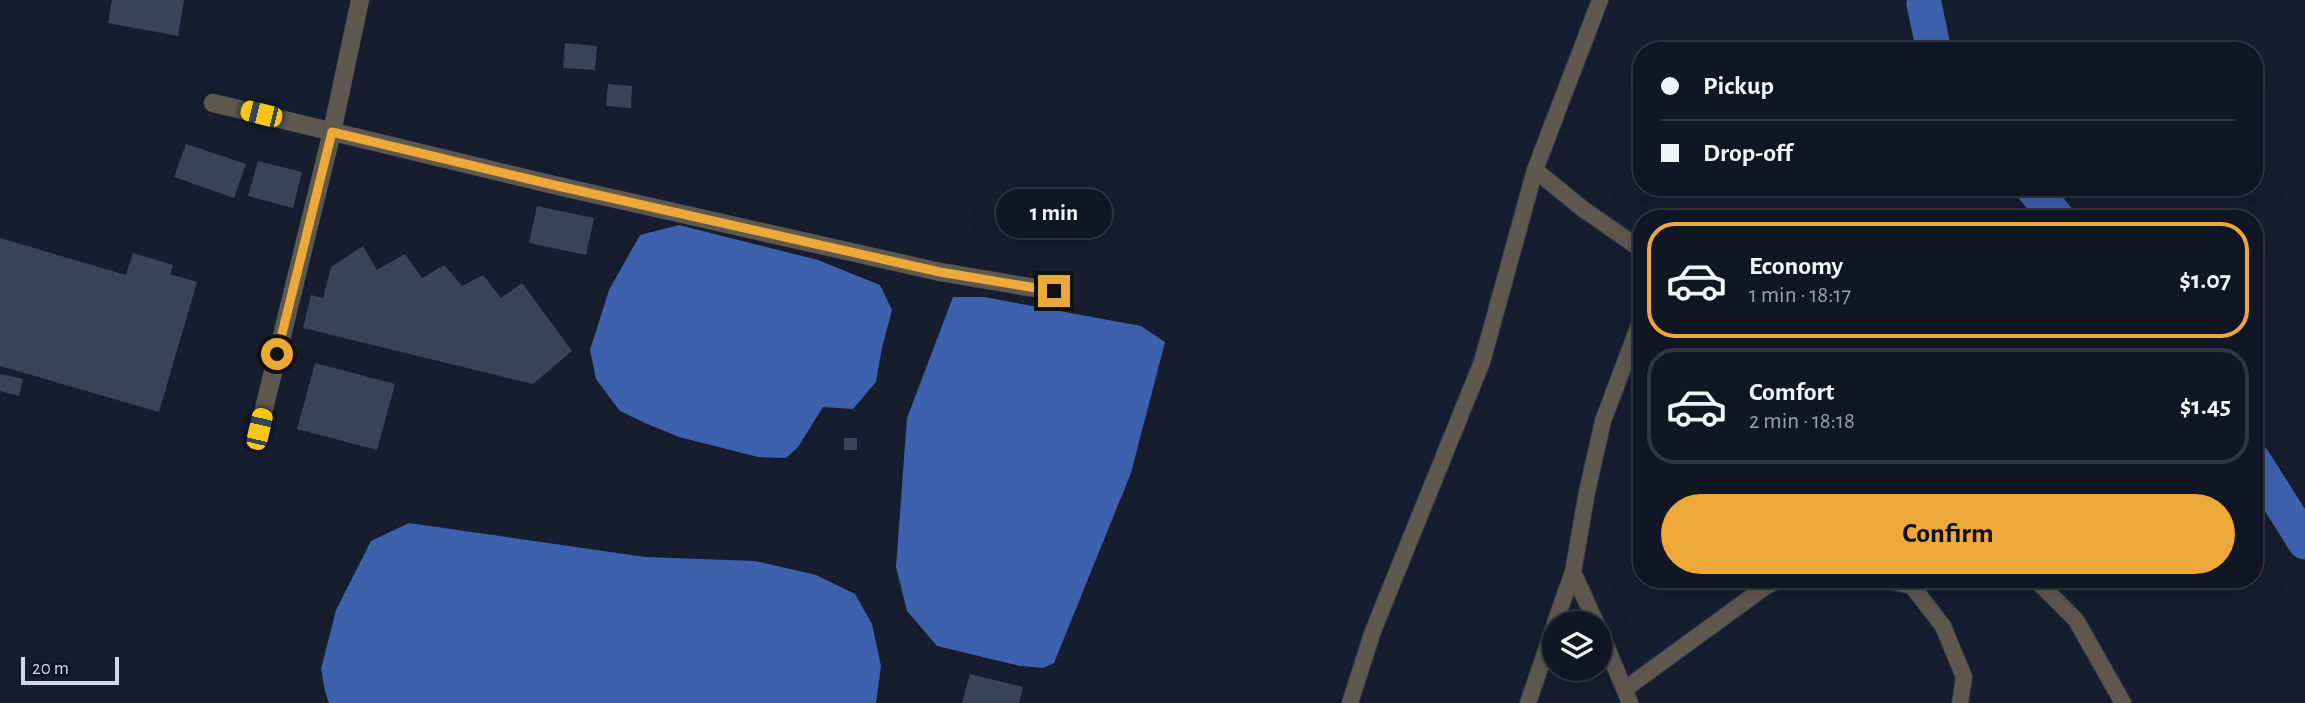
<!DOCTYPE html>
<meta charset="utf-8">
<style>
body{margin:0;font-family:"Alegreya Sans",sans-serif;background:#1e2330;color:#f1f3f6;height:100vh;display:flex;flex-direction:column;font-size:26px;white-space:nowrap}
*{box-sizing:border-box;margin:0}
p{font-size:23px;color:#9c9fa6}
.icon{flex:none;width:38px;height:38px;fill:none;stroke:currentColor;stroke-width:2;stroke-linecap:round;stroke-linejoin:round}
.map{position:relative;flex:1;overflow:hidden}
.side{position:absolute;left:1633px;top:210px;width:630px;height:378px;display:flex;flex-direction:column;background:#101623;border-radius:28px;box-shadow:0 7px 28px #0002,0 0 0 2px #303541}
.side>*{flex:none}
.banner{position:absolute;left:1633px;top:42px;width:630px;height:154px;border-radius:28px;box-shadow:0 7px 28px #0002,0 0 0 2px #303541;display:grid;align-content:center;height:154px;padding:0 28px;background:#101623}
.fabs{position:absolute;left:1542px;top:611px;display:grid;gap:14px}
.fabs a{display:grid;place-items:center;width:70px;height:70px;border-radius:50%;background:#101623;box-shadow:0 7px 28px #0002,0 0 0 2px #303541;font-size:35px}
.scale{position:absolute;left:21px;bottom:18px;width:98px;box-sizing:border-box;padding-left:7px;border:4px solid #d2d8e5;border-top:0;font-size:19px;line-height:24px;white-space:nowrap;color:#d2d8e5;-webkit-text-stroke:5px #0c1425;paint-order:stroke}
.end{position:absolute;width:32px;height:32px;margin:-16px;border:9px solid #eca93a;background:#111;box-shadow:0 0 0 4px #111}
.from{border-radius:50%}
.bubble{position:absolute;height:49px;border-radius:24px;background:#101623;box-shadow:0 7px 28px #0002,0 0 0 2px #303541;font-size:23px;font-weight:600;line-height:49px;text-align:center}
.car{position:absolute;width:21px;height:42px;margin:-21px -10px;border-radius:9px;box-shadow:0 0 5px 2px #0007;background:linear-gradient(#f5c518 24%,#345 0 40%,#f5c518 0 76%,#345 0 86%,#f5c518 0)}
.banner b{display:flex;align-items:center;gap:24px;height:66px;font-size:26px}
.banner b+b{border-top:2px solid #303541}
.banner i{width:18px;height:18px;background:#f1f3f6}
ul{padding:12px 0 0;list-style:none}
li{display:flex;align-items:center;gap:21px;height:116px;margin:0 14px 10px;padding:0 14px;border:4px solid #303541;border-radius:28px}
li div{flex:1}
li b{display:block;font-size:26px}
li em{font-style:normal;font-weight:600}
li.on{border-color:#eca93a}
li>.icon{width:63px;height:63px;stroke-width:1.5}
.button{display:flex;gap:14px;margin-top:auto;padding:14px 28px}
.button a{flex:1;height:80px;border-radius:42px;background:#eca93a;color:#111;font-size:28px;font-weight:600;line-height:80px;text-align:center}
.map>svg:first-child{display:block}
.water{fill:#3e61ad}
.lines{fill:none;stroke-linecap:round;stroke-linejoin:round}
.canal{stroke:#3e61ad;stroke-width:35}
.building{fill:#3a4459}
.lane-casing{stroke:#2f3748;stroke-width:18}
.street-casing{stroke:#2f3748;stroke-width:19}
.lane{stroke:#5e584f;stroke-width:16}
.street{stroke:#5e584f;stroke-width:18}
.route{stroke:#eca93a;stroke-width:9}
</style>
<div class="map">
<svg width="2305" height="703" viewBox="0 0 2305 703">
<rect width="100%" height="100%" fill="#151d2f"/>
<g class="water">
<polygon points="679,225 818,260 880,285 892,310 882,348 876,382 853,409 823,407 798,447 786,458 758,457 679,437 645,423 620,411 596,379 590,350 609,290 640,235"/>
<polygon points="953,297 984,297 1141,326 1165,342 1131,473 1054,663 1043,668 1020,666 937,646 907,611 896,567 907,418"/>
<polygon points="409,523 645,557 755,561 816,575 855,594 872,624 881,666 876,703 329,703 325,691 321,669 336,610 371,541"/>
</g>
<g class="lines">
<g class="canal">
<polyline points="1924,4 1934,51"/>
<polyline points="2032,187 2058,219"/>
<polyline points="2254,461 2305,542"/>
</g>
</g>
<g class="building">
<polygon points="112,0 184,0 178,36 108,23"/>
<polygon points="565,43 597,46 595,70 563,68"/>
<polygon points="608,84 632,86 631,108 606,106"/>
<polygon points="186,144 246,164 234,198 174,177"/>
<polygon points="258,161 302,172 293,208 248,196"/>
<polygon points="537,206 594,218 586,255 529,243"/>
<polygon points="0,238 126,275 133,253 173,265 170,274 197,282 159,412 0,366"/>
<polygon points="363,246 377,270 405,254 422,278 444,265 462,286 483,275 501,298 522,283 572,351 533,384 303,328 311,295 323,298 331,267"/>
<polygon points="315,363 395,384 377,450 297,429"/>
<polygon points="0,374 23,379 19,396 0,391"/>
<rect x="844" y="438" width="13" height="12"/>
<polygon points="970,674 1023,687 1019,703 962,703"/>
</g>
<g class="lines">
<g class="lane-casing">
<g id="lane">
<polyline points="1535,170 1583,209 1642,250"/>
<polyline points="1573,572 1596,623"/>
<polyline points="1881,579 1912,586 1943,626 1964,677 1960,703"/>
<polyline points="2035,579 2076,620 2123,703"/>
<polyline points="1555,623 1573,572 1587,492 1603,421 1642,317"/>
<polyline points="1600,631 1630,703"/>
<polyline points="1625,689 1765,587 1780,579"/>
<polyline points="1350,703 1373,631 1482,362 1535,170 1600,0"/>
<polyline points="1528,703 1554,627"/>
</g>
</g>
<g class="street-casing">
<g id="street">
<polyline points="213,103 558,186 940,272 1053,291"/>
<polyline points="259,429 332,132 360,0"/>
</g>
</g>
<use href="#lane" class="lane"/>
<use href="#street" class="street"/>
</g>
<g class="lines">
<polyline class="route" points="277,354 332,132 558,186 940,272 1054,291"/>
</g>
</svg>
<div class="fabs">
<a><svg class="icon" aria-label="layers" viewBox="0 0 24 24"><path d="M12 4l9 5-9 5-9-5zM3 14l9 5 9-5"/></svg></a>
</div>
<div class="scale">20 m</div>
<i class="end from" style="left:277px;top:354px"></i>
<i class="end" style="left:1054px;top:291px"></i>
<div class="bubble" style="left:996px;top:189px;width:116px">1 min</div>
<i class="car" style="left:261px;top:114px;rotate:284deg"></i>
<i class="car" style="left:259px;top:429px;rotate:13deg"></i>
<div class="banner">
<b><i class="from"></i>Pickup</b>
<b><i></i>Drop-off</b>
</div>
<section class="side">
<ul>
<li class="on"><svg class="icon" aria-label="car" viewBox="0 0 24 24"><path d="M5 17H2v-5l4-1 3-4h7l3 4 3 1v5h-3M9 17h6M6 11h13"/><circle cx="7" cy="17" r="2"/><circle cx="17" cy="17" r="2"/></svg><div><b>Economy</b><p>1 min · 18:17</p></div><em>$1.07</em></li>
<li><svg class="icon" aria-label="car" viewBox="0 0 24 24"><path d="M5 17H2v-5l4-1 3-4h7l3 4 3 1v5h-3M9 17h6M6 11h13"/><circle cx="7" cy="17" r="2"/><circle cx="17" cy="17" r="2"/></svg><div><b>Comfort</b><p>2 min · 18:18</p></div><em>$1.45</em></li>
</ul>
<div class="button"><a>Confirm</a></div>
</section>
</div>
